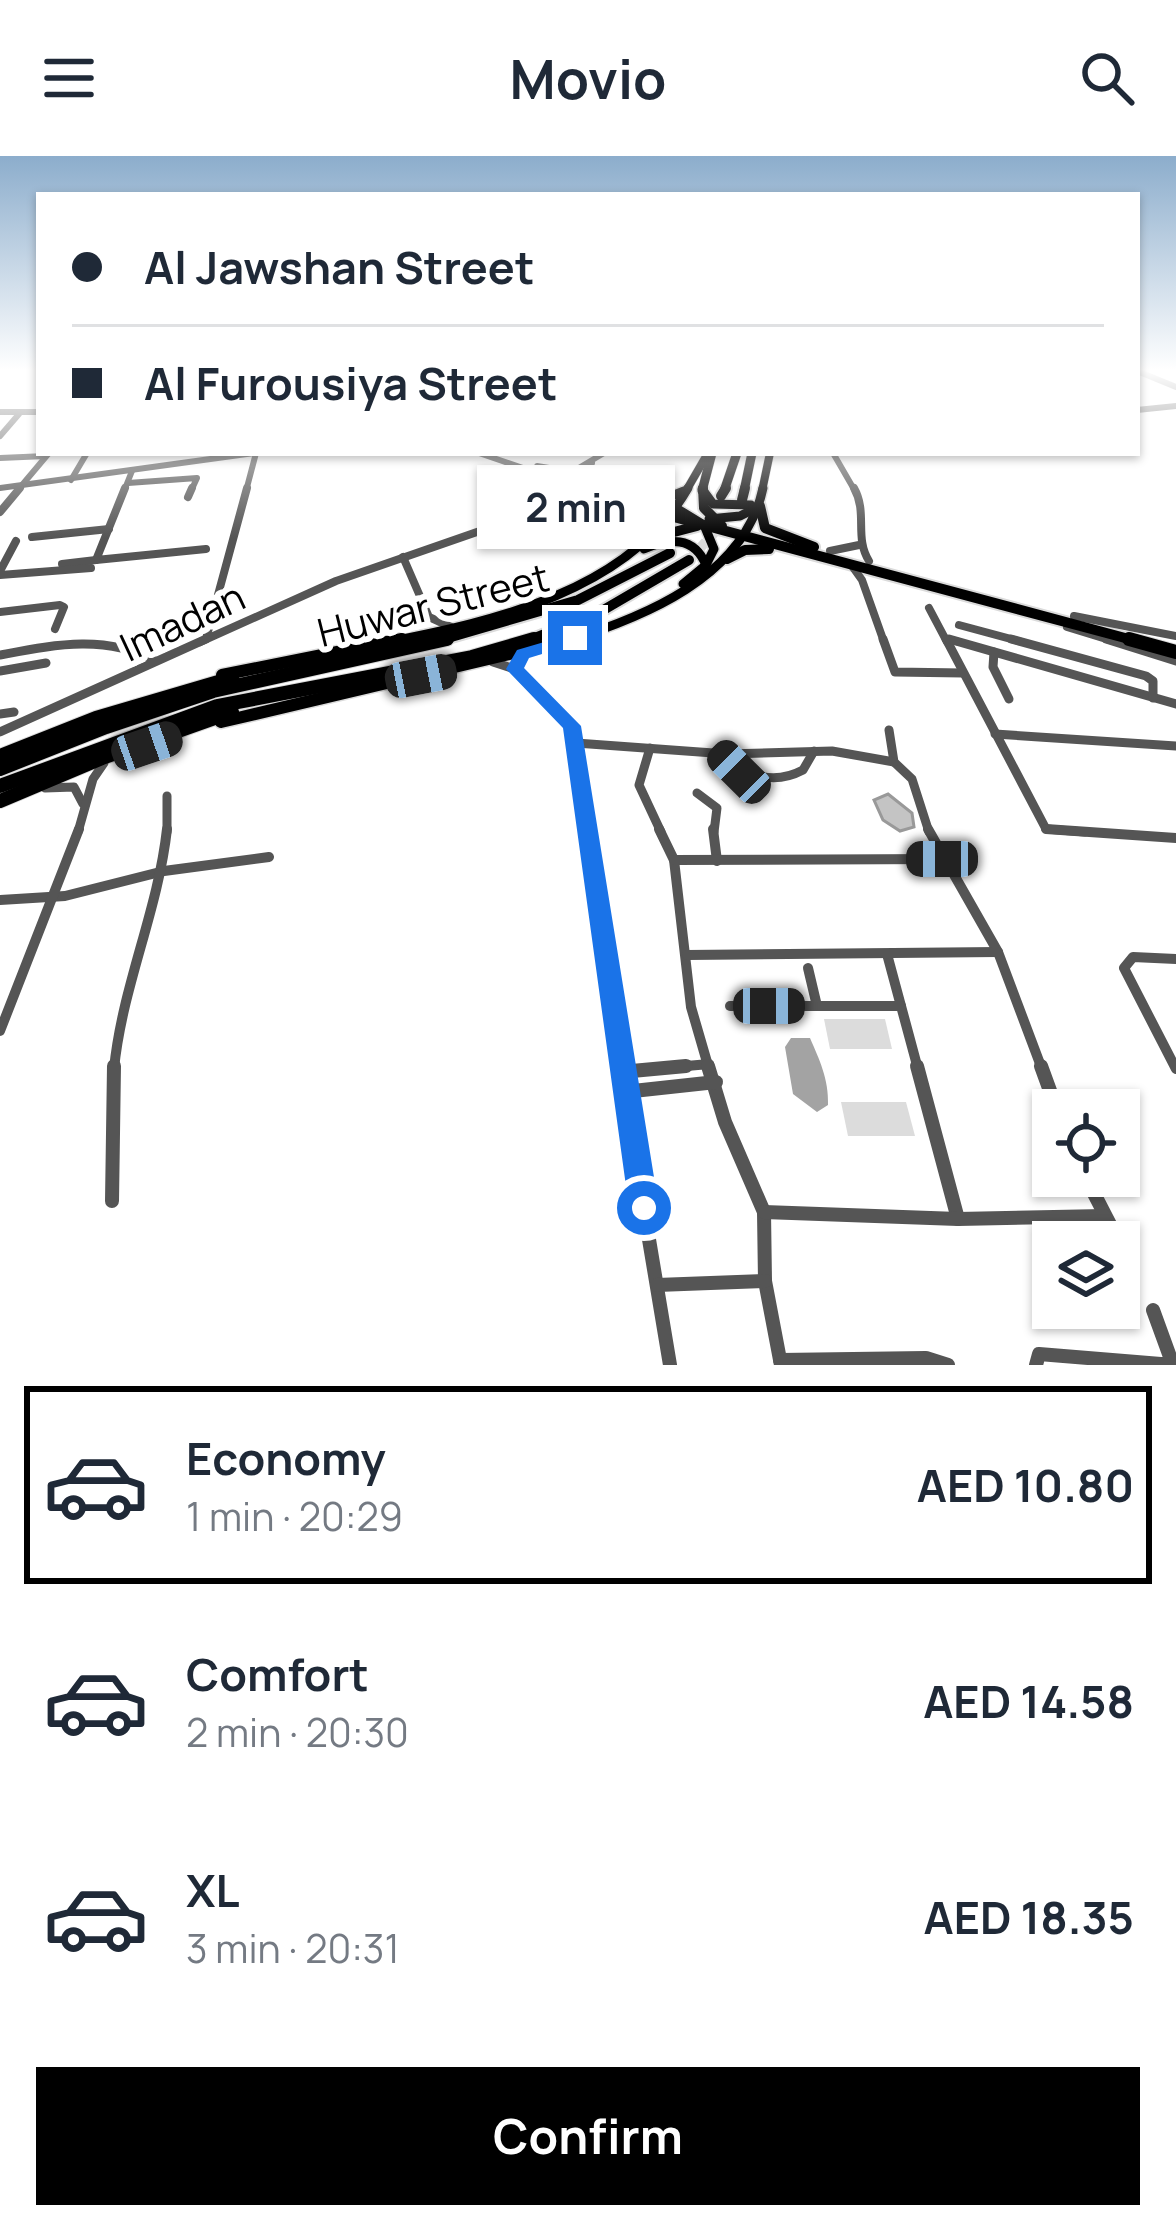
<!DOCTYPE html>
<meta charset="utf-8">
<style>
body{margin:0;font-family:Manrope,sans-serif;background:#f6f6f7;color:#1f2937;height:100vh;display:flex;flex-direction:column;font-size:45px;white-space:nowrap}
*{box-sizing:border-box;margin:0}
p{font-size:39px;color:#747a83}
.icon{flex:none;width:66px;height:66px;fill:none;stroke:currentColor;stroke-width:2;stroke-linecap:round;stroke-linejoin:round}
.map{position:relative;height:1209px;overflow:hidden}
.drawer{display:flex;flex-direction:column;background:#fff;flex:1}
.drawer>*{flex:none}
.banner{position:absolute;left:36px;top:36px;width:1104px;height:264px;border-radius:0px;box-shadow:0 3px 9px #0004;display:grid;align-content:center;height:264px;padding:0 36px;background:#fff}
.tools{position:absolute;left:1032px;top:933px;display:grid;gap:24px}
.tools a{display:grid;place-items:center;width:108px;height:108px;border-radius:0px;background:#fff;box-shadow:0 3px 9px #0004;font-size:60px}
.end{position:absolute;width:54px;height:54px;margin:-27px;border:15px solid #1a73e8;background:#fff;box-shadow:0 0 0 6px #fff}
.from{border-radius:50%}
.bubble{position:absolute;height:84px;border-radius:0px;background:#fff;box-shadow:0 3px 9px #0004;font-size:39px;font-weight:700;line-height:84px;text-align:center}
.car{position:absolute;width:36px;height:72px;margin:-36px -18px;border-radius:15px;box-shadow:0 0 9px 3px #0007;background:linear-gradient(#222 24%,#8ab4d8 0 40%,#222 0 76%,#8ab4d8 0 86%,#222 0)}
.banner b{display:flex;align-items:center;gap:42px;height:114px;font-size:45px}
.banner b+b{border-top:3px solid #e0e1e3}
.banner i{width:30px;height:30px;background:#1f2937}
ul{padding:21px 0 0;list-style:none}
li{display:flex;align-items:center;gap:36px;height:198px;margin:0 24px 18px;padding:0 12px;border:6px solid transparent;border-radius:0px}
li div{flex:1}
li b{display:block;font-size:45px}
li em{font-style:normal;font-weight:700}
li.current{border-color:#000}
li>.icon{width:108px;height:108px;stroke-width:1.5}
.primary-button{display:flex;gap:24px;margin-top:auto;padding:24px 36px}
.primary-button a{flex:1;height:138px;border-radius:0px;background:#000;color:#fff;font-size:48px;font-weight:700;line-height:138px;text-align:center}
header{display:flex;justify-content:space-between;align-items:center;height:156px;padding:0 36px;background:#fff;font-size:54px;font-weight:700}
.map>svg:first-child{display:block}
.green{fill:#dcdcdc}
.water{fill:#a3a3a3}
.building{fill:#c4c4c4;stroke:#999;stroke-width:3}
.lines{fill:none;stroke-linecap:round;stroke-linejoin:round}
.highway-tunnel{stroke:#d9d9d9;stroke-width:10;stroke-dasharray:10 4.5;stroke-linecap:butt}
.major-far2-casing{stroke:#dbdbdb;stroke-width:9}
.major-far1-casing{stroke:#dbdbdb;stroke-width:12}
.major-casing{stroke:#dbdbdb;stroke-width:15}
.highway-far2-casing{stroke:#dbdbdb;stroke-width:10}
.highway-far1-casing{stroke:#dbdbdb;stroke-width:14}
.highway-casing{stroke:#dbdbdb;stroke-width:16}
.minor-far4{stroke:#555;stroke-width:6}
.minor-far3{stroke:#555;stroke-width:8}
.minor-far2{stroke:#555;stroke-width:9}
.minor-far1{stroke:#555;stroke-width:10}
.minor{stroke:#555;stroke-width:14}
.major-far2{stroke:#000;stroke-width:8}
.major-far1{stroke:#000;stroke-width:9}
.major{stroke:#000;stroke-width:12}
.highway-far2{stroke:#000;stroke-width:9}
.highway-far1{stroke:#000;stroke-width:10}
.highway{stroke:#000;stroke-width:14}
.route{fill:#1a73e8}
.labels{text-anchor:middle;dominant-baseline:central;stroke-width:12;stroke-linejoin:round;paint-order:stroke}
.street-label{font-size:39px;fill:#000;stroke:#fff}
</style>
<header><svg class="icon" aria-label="menu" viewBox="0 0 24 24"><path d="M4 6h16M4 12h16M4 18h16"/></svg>Movio<svg class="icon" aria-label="search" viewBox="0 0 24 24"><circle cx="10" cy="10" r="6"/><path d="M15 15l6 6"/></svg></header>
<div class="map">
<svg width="1176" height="1209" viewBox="0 0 1176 1209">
<rect width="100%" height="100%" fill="#fff"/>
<g class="green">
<polygon points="824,863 885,863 892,893 830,893"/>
<polygon points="841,946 906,946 915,980 848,980"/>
</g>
<path class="water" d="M791 882H810C819 903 829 923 828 949L817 956 793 938 785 891Z"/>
<polygon class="building" points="888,638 912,657 914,671 900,675 883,664 874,644"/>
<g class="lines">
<polyline class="highway-tunnel" points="689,404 738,351"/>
<g class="major-far2-casing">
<g id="major-far2">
<polyline points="686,335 708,297"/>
<polyline points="762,335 770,297"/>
</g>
</g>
<g class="major-far1-casing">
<g id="major-far1">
<polyline points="702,333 713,348 751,349"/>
<polyline points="641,341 669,341 684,335"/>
<polyline points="614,343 677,357"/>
<polyline points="676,352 704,369 714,393 706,409 683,428"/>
<polyline points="709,363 740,360 758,351"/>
<path d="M644 393C669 382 694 380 706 409"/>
<path d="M387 486C495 465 629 435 688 332"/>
<path d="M564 486C642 462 744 422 763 332"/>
</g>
</g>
<g class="major-casing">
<g id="major">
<polyline points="222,519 402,483"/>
<polyline points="221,566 573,483"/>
</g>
</g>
<g class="highway-far2-casing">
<g id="highway-far2">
<polyline points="702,335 712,297"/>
<polyline points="724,335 737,297"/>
<polyline points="744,335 752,297"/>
</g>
</g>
<g class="highway-far1-casing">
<g id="highway-far1">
<polyline points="703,332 704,352 722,370"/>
<polyline points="721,340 726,332"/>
<polyline points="742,344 745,332"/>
<polyline points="760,350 765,372 814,391"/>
<polyline points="670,360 1140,486"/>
<polyline points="651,382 697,370"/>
<polyline points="727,403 745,394 769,393"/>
<polyline points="434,486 578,444 670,397"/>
<polyline points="525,486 600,456 689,404"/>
</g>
</g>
<g class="highway-casing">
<g id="highway">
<polyline points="1129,483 1176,496"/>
<polyline points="0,600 96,562 232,522"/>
<polyline points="0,613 106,571 213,535 447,483"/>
<polyline points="0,630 217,550 472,501 534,483"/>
<polyline points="0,645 102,602 232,556"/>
</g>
</g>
<g class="minor-far4">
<polyline points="1137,215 1176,231"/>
<polyline points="1137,254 1176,250"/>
<polyline points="0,256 39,256"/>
<polyline points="0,280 19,258"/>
<polyline points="479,297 552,322"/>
<polyline points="833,297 855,335"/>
<polyline points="0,302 46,300"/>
<polyline points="537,310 567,315"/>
<polyline points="572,316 604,297"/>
<polyline points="585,323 623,335"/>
<polyline points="71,324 87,297"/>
<polyline points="585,324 592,307"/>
<polyline points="128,327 197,322 191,335"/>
<polyline points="573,331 586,335"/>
<polyline points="0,332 254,297"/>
<polyline points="17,335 49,297"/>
<polyline points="124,335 132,315"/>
<polyline points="246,335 256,297"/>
<polyline points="566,335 571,332"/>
</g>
<g class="minor-far3">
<polyline points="125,332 96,404 206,393"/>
<polyline points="576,332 620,345"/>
<polyline points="613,332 676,352"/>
<path d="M854 332C868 357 854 381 869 405"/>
<polyline points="188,341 192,332"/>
<polyline points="0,356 20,332"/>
<polyline points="32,381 109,373"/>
<polyline points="830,395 859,389"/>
<polyline points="403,401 429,461 451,471"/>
<polyline points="62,408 96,404"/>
<polyline points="852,410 862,424 884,486"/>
<polyline points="0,415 16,385"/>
<polyline points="0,419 91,412"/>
<polyline points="929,452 947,486"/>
<polyline points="0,456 60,449 64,451 55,473"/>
<polyline points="1074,460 1176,480"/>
<polyline points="959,469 1022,486"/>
<polyline points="1067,471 1116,486"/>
<polyline points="206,483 247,332"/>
<polyline points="948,483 959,486"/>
<polyline points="200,486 336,425 517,362 571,332"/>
</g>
<g class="minor-far2">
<polyline points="883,483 895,516 963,517"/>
<polyline points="946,483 1046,673 1085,676"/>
<polyline points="949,483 1176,548"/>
<polyline points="1011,483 1146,520 1153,525 1153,542"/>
<polyline points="1106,483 1176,505"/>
<polyline points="994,496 993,511 1009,543"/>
<path d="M0 499C54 489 105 478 155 505"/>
<polyline points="493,506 515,513 572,570 587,676"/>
<polyline points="0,515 46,507"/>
<polyline points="0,558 14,556"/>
<polyline points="889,574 894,606 912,623 929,676"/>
<polyline points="0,576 206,483"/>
<polyline points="995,578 1176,590"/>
<polyline points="576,587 727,598 832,595 894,606"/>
<polyline points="650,592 639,629 661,676"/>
<path d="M719 597C743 618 771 631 803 614L814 595"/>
<polyline points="45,632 74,631 83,648"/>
<polyline points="697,637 717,652 714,676"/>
<polyline points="78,676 93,623 104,607"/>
<polyline points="167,676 167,640"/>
</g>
<g class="minor-far1">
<polyline points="587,673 621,913"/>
<polyline points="659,673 674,704 691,851 709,913"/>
<polyline points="713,673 717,705"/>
<polyline points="928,673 998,796 1042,913"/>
<polyline points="1046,673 1176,682"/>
<polyline points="674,704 942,703"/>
<polyline points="0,744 65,740 164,715 269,701"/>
<polyline points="887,798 918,913"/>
<polyline points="687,799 998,796"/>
<polyline points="808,812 817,850"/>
<polyline points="730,850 901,850"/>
<polyline points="0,875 79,673"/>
<path d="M114 913C122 831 158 755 167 673"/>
<polyline points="653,913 709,908"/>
<polyline points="1176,913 1124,812 1133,801 1176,803"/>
</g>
<g class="minor">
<polyline points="620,910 670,1209"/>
<polyline points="708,910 725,966 764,1056 765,1125 781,1209"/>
<polyline points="917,910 958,1063"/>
<polyline points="1041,910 1057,954"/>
<polyline points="621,916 686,910"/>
<polyline points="624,936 716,926"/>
<polyline points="1085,1020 1119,1086"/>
<polyline points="112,1045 114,910"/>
<polyline points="764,1056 958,1063 1104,1060"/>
<polyline points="1119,1087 1133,1110"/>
<polyline points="657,1129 765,1125"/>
<polyline points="780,1204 926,1202 948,1209"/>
<polyline points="1036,1209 1039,1198 1173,1209 1153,1154"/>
</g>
<use href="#major-far2" class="major-far2"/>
<use href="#major-far1" class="major-far1"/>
<use href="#major" class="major"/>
<use href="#highway-far2" class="highway-far2"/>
<use href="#highway-far1" class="highway-far1"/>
<use href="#highway" class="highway"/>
</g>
<linearGradient id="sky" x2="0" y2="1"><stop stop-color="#8cadcc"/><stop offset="0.56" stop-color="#fff"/><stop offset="1" stop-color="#fff" stop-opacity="0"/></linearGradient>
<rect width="1176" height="382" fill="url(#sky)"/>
<polygon class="route" points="575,477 581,479 581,486 529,502 524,512 581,570 659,1052 654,1062 644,1067 633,1062 629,1052 563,572 506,513 517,494"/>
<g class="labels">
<g class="street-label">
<text transform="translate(433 448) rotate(-14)">Huwar Street</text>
<text transform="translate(182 465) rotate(-25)">Imadan</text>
</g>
</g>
</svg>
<div class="tools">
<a><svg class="icon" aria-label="locate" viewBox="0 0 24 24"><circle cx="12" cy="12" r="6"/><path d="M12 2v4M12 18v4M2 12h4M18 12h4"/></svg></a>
<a><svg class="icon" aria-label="layers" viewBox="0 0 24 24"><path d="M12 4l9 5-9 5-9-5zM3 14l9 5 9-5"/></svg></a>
</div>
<i class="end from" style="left:644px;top:1052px"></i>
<i class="end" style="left:575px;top:482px"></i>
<div class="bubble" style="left:477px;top:309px;width:198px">2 min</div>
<i class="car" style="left:421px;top:520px;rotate:79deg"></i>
<i class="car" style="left:147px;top:590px;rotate:71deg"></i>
<i class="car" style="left:739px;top:616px;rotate:315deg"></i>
<i class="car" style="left:942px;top:703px;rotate:270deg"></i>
<i class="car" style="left:769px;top:850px;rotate:90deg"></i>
<div class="banner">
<b><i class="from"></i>Al Jawshan Street</b>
<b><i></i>Al Furousiya Street</b>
</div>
</div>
<section class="drawer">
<ul>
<li class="current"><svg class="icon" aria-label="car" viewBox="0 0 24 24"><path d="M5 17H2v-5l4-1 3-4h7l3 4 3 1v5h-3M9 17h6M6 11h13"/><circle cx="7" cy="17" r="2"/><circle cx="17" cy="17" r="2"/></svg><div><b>Economy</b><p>1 min · 20:29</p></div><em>AED 10.80</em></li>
<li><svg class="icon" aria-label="car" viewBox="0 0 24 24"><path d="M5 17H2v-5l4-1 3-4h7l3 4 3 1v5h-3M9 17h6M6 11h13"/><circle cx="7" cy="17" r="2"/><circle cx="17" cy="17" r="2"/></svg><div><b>Comfort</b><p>2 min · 20:30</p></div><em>AED 14.58</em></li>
<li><svg class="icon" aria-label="car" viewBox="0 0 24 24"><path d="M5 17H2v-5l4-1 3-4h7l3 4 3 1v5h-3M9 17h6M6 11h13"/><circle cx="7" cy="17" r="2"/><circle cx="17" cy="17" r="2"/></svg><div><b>XL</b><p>3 min · 20:31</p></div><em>AED 18.35</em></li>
</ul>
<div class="primary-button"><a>Confirm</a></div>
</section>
